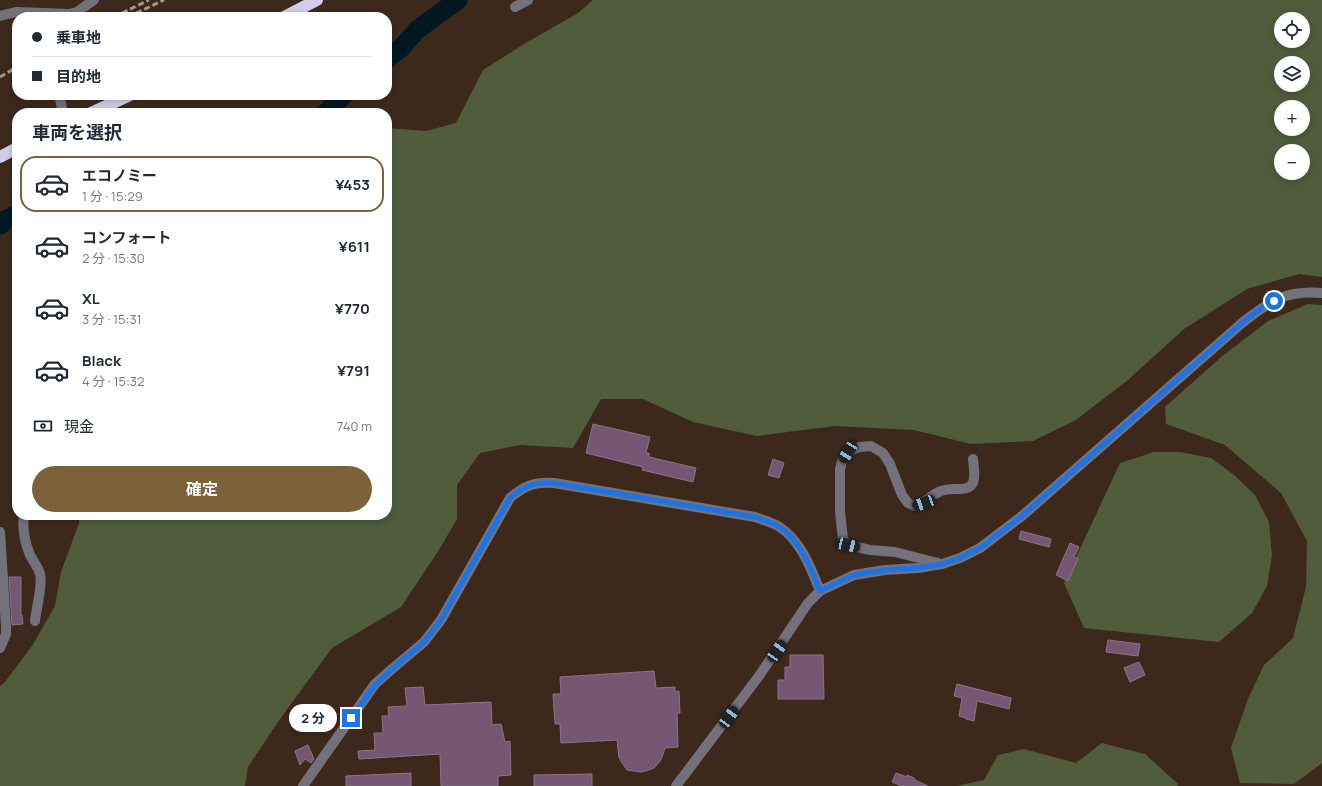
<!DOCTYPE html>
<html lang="ja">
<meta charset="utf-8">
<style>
body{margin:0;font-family:Manrope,"Noto Sans JP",sans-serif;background:#f6f6f7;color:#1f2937;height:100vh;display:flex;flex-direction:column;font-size:15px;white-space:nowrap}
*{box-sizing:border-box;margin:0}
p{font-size:13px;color:#747a83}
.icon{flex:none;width:22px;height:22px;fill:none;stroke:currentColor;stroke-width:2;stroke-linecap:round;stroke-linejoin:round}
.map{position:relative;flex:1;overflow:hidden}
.drawer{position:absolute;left:12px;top:108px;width:380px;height:412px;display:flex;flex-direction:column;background:#fff;border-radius:16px;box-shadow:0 2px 6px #0003}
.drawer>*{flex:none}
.guide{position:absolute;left:12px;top:12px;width:380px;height:88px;border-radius:16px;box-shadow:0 2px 6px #0003;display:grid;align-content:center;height:88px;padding:0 20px;background:#fff}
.tools{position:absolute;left:1274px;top:12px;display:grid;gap:8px}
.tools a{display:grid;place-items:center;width:36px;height:36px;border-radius:50%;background:#fff;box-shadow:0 2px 6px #0003;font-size:20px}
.end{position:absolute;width:18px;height:18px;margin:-9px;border:5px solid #1a73e8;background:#fff;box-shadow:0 0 0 2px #fff}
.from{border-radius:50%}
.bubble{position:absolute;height:28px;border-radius:14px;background:#fff;box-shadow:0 2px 6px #0003;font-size:13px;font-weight:700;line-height:28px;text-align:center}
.car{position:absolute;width:12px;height:24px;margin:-12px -6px;border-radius:5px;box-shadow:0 0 3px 1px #0007;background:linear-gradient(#222 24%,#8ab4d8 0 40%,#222 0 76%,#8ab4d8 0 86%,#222 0)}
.guide b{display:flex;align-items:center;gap:14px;height:38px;font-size:15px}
.guide b+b{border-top:1px solid #e0e1e3}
.guide i{width:10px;height:10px;background:#1f2937}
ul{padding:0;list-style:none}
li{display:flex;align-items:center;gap:12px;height:56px;margin:0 8px 6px;padding:0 12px;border:2px solid transparent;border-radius:16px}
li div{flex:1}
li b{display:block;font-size:15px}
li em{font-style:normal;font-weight:700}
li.on{border-color:#7c6239}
li>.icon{width:36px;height:36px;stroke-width:1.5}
h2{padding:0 20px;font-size:18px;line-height:48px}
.pay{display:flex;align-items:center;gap:10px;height:44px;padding:0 20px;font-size:15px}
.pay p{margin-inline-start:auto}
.cta{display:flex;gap:8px;margin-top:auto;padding:8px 20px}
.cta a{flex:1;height:46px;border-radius:24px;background:#7c6239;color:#fff;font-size:16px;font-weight:700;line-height:46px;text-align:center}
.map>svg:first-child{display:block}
.green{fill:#505c3c;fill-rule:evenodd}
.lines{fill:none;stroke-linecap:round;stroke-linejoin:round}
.river{stroke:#021821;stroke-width:19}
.building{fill:#755773;stroke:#897587}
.minor{stroke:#72717c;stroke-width:10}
.highway{stroke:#d0cee8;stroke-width:12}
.rail{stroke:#a6978d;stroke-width:3;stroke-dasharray:6 3;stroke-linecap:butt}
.route{stroke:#1a73e8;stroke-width:5}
</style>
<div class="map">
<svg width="1322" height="786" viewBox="0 0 1322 786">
<rect width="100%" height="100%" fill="#3d291c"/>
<g class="green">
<path d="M593 0H1322V277L1299 274 1247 289 1184 329 1128 380 1076 420 1033 441 971 444 914 430 835 426 757 436 693 422 643 399H601L573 448 520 445 480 453 457 485V519L439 550 401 607 332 648 280 719 248 767 245 786H0V686L5 682 32 646 55 606 61 572 79 523V515H387V128L426 131 456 123 483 70 524 44 578 13ZM1281 19H1303V41H1281ZM1281 63H1303V85H1281ZM1281 107H1303V129H1281ZM1281 151H1303V173H1281Z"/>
<polygon points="1308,304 1322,305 1322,763 1294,784 1240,783 1231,748 1248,699 1264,665 1293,638 1306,587 1307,541 1281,493 1225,445 1166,424 1165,407 1220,358 1268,321"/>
<polygon points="1154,452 1180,452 1211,458 1234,475 1255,495 1269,522 1272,555 1267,586 1252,613 1219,642 1084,628 1064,583 1120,463"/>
<polygon points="1102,743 1145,754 1177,783 1178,786 956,786 984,780 998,755 1024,749 1076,763"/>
</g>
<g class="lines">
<g class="river">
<polyline points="387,59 401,48 418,29 458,0"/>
<polyline points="326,113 344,95"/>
<polyline points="0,225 5,220 17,214"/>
</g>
</g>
<g class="building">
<polygon points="593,424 650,437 646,453 649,453 649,457 696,468 693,482 642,470 643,467 586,453"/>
<polygon points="773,459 784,463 779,478 768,475"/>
<polygon points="1021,531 1051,539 1049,547 1019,539"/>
<polygon points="1070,543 1079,547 1074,557 1078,559 1068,581 1056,575"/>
<polygon points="9,577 21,577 21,615 22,615 23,624 12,625"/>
<polygon points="1108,640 1140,644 1138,656 1106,652"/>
<polygon points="790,655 823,655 824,699 778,699 778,680 785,680 785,667 790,667"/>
<polygon points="1139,662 1145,675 1130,682 1124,668"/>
<polygon points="654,671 656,688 675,687 675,692 679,691 680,713 677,713 678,747 665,748 661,760 654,768 646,771 641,772 627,770 619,758 617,740 561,743 560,724 555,724 553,694 561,694 560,677"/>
<polygon points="957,684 1011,698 1009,709 977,701 974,721 966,719 966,718 959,716 962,698 954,696"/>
<polygon points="423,687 425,705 491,702 492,725 501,724 505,742 510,741 511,775 498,776 498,786 441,786 440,754 359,759 358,751 375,750 374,733 383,733 382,716 389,716 388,707 407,706 405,688"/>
<polygon points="308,745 314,759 311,763 305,759 300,765 295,751"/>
<polygon points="411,773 411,786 346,786 346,776"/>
<polygon points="896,773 907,777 907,775 914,778 915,780 928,786 902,786 892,782"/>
<polygon points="592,774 592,786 534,786 534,775"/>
</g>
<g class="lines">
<g class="minor">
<polyline points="515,7 528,0"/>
<polyline points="0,16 16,12 69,14 77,12 94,0"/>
<polyline points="59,95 63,113"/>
<path d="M24 515C22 527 25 544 30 555 33 561 38 567 40 574 43 585 36 609 35 621"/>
<polyline points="0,532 6,626 6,634 0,648"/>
<path d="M938 563 895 552 870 550 848 545 843 539 840 512V469L842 461 848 452 859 447 871 446 883 453 890 464 902 495 908 503 915 506C926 502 931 495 941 491 948 488 953 489 960 489 979 489 974 473 973 459"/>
<path d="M303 786 375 684 392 669 424 642 441 620 510 498C525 485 535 482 554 483L755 517C763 520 771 522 778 526 800 539 811 568 820 591"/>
<path d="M676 786 759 676 808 603 820 591 854 575 885 570 918 568 942 564 960 558 980 548 1022 516 1242 323C1270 301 1285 290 1322 293"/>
</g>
<g class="highway">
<polyline points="284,17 317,0"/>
<polyline points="91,113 130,95"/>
<polyline points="0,157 17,148"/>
</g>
<g class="rail">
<polyline points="114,17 149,0"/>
<polyline points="128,17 164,0"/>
<polyline points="0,77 17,67"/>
</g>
</g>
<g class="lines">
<path class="route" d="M351 718 376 684 392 669 424 642 441 620 510 498C525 485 535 482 554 483L755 517C763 520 771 522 778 526 800 539 811 568 820 591L854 575 885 570 918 568 942 564 960 558 980 548 1022 516 1242 323 1264 306 1274 301"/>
</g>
</svg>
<div class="tools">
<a><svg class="icon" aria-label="locate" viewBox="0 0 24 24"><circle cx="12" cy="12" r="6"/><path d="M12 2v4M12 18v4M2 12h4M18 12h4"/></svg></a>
<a><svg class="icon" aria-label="layers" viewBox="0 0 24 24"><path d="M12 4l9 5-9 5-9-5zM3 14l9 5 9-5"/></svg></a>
<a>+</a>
<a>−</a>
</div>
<i class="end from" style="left:1274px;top:301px"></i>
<i class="end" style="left:351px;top:718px"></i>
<div class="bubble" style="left:289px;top:704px;width:48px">2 分</div>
<i class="car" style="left:848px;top:452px;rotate:212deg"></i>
<i class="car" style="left:924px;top:503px;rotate:250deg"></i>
<i class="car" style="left:848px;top:545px;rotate:103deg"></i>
<i class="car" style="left:777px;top:651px;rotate:35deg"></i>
<i class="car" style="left:729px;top:717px;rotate:36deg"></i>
<div class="guide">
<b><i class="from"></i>乗車地</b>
<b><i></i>目的地</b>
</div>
<section class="drawer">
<h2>車両を選択</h2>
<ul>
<li class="on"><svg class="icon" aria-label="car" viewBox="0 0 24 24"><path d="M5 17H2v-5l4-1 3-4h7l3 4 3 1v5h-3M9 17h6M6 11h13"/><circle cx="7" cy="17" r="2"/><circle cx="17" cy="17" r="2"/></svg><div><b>エコノミー</b><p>1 分 · 15:29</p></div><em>¥453</em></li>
<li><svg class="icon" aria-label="car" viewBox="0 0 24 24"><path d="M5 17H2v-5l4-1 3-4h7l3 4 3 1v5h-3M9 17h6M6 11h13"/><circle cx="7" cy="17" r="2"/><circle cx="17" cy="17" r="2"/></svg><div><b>コンフォート</b><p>2 分 · 15:30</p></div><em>¥611</em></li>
<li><svg class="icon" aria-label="car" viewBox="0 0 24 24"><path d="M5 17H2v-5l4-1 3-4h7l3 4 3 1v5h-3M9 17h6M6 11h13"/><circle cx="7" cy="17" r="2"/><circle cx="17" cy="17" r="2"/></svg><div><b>XL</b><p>3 分 · 15:31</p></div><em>¥770</em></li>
<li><svg class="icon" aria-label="car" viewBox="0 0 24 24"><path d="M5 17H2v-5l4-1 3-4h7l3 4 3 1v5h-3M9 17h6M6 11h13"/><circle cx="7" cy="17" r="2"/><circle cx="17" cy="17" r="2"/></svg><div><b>Black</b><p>4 分 · 15:32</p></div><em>¥791</em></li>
</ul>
<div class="pay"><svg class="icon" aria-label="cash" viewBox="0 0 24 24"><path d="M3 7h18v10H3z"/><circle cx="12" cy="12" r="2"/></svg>現金<p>740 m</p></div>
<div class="cta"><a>確定</a></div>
</section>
</div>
